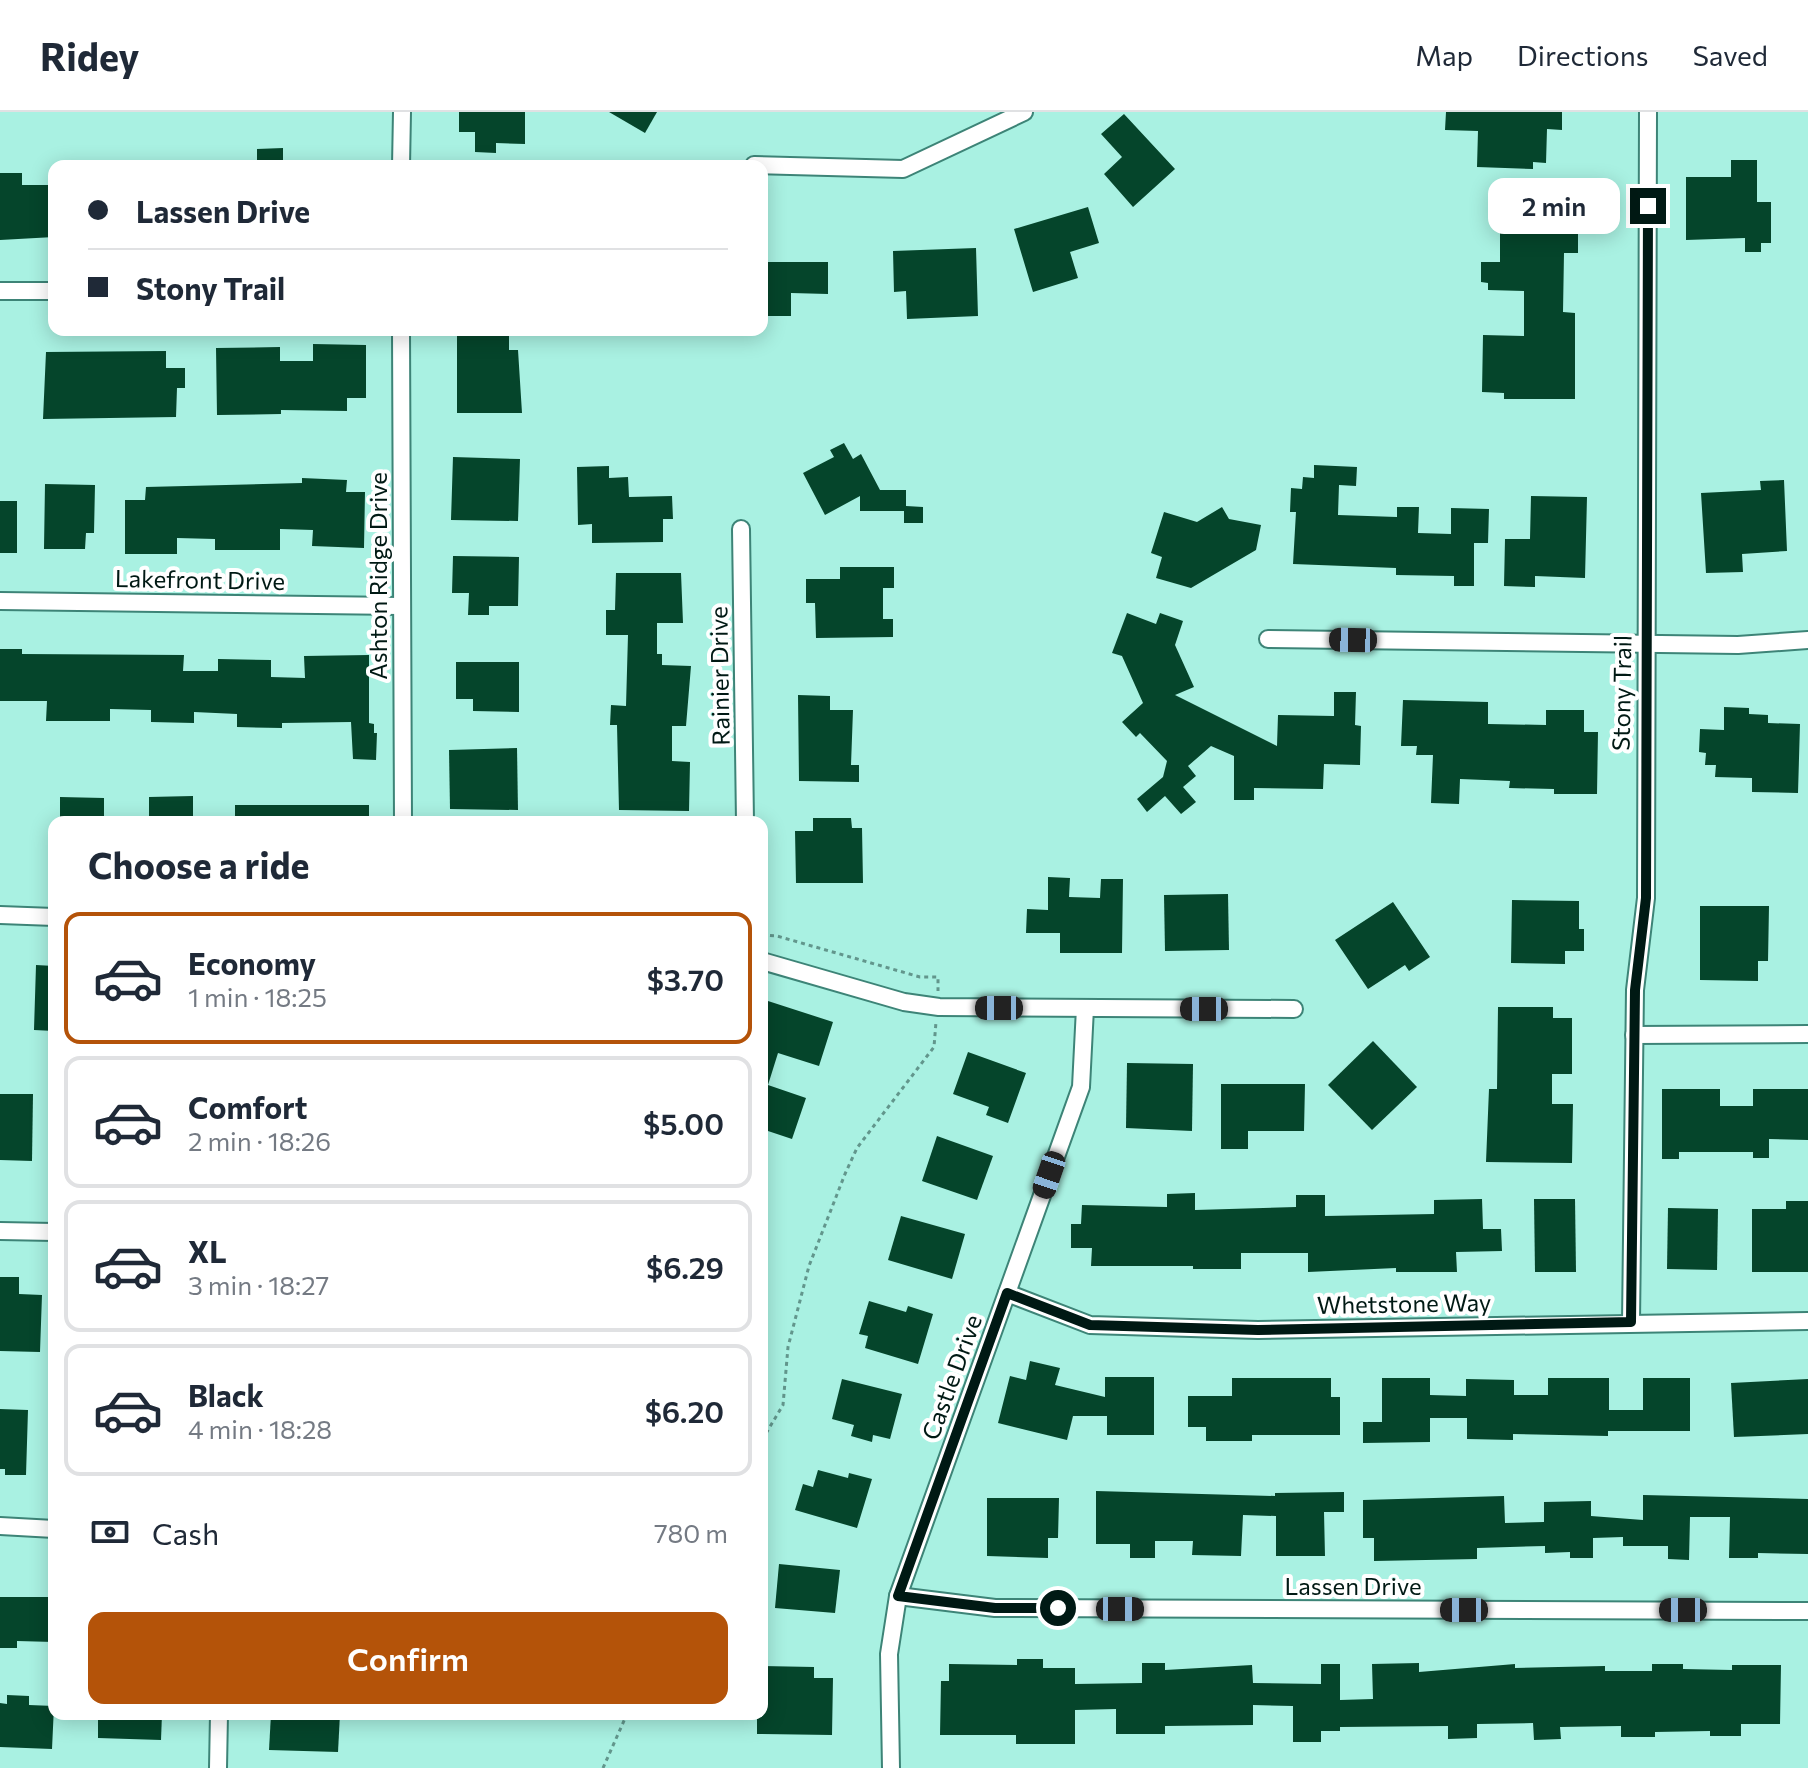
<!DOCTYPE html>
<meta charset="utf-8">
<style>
body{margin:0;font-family:Commissioner,sans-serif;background:#f6f6f7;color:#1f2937;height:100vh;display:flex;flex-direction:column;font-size:30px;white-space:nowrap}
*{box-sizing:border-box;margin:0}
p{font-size:26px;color:#747a83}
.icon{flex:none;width:44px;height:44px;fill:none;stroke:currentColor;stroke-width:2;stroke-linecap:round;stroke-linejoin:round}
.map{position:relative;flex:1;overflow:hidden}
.sheet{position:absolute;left:48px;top:704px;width:720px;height:904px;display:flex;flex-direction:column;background:#fff;border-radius:16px;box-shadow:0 4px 20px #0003}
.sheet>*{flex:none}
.banner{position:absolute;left:48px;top:48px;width:720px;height:176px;border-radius:16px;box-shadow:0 4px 20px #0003;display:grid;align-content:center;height:176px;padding:0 40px;background:#fff}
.end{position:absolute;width:36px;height:36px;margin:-18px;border:10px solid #001914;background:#fff;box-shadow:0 0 0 4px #fff}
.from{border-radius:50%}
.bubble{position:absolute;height:56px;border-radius:16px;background:#fff;box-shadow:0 4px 20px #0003;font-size:26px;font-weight:600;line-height:56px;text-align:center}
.car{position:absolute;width:24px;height:48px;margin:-24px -12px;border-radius:10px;box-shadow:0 0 6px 2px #0007;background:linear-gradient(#222 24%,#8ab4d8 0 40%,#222 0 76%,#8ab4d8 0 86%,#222 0)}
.banner b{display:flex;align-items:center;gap:28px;height:76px;font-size:30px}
.banner b+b{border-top:2px solid #e0e1e3}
.banner i{width:20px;height:20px;background:#1f2937}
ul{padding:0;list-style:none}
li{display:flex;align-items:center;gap:24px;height:132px;margin:0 16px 12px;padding:0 24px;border:4px solid #e0e1e3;border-radius:16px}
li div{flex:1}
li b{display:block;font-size:30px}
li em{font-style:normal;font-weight:600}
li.selected{border-color:#b45309}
li>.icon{width:72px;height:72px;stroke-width:1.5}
h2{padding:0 40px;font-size:36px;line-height:96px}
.pay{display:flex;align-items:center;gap:20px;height:88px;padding:0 40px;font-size:30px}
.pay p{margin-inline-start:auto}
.primary-button{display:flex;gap:16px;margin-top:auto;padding:16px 40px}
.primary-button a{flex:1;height:92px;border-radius:16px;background:#b45309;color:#fff;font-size:32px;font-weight:600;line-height:92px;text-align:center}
header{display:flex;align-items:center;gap:48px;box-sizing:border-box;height:112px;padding:0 40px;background:#fff;border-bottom:2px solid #e0e1e3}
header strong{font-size:38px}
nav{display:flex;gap:44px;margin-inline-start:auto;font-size:28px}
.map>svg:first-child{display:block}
.building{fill:#05452b}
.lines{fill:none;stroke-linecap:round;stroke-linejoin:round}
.street-casing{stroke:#3d8477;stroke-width:20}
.path{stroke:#62968c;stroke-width:3;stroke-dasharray:4 4;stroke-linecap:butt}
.street{stroke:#fff;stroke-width:16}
.route{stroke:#001914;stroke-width:10}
.labels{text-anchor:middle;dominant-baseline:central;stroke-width:8;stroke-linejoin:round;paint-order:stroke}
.street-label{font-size:24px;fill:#001914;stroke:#fff}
</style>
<header>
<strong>Ridey</strong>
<nav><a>Map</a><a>Directions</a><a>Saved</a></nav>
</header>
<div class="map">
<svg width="1808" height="1656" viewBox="0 0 1808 1656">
<rect width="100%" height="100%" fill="#a9f1e2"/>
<g class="building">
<polygon points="459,0 525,0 525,32 496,31 496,41 475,40 475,20 459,20"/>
<polygon points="609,0 657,0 645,21"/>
<polygon points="1446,0 1562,0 1562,18 1547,17 1546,51 1533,50 1533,57 1477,55 1478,19 1445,18"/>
<polygon points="1124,2 1175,57 1133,95 1104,62 1122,45 1101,22"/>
<polygon points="283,36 283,53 257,53 257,37"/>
<polygon points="1731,48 1757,48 1757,90 1771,90 1771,131 1761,131 1761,140 1745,140 1745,126 1686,128 1686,65 1731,65"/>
<polygon points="0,61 22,61 22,73 54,73 54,125 0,128"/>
<polygon points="1492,92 1552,93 1552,116 1578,116 1578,141 1564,141 1563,200 1575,201 1575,287 1504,287 1504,281 1482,280 1483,223 1524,224 1524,179 1488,178 1488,171 1481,170 1481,150 1500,150 1500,112 1492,112"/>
<polygon points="1088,95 1099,131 1070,140 1078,166 1033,180 1014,117"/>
<polygon points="976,136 978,204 907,207 906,179 894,180 893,139"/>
<polygon points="762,150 828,150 828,182 791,181 791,204 762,204"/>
<polygon points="457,218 509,218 509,238 518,238 522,301 457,301"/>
<polygon points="313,232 366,233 366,286 347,286 347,299 281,298 281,302 217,303 216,236 280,235 280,249 313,249"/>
<polygon points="166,239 166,256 185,256 185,276 177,276 176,305 43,307 46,240"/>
<polygon points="844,331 853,347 861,342 880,378 906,378 906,394 923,395 923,411 904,411 904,399 860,399 860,384 825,403 803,361 834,345 830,338"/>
<polygon points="453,345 520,347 518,409 451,408"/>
<polygon points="1314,353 1357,355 1356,374 1339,373 1338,403 1397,405 1397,395 1419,395 1418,421 1451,422 1451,396 1489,397 1488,431 1474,431 1474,474 1454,474 1454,464 1396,463 1396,456 1293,452 1296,400 1290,400 1291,376 1302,377 1303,365 1314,366"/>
<polygon points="609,354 609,366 628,365 629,385 672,384 673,407 663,407 663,430 592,431 592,412 578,413 577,355"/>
<polygon points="302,366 347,368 346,380 365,380 364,436 312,434 313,418 280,417 280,438 215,438 215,427 177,426 177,442 125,442 125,388 145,388 146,375 302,371"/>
<polygon points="1784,368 1787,439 1742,442 1743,460 1706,461 1701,381 1761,378 1760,369"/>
<polygon points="45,372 95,373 94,421 86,421 85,437 44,437"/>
<polygon points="1531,384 1587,385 1585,466 1535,464 1535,475 1504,474 1505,427 1530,427"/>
<rect x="0" y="389" width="17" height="52"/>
<polygon points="1222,395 1229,407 1261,413 1256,438 1191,476 1156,466 1162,445 1151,441 1164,400 1197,410"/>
<polygon points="453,444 519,445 518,494 489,494 489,503 468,503 469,481 452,481"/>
<polygon points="840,455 894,455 894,476 883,476 883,507 893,507 893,525 816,526 815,491 806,491 806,467 840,467"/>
<polygon points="616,461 681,461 683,511 657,511 657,542 662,542 662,553 691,554 686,614 672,614 672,649 690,650 689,699 619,698 617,613 610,613 611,593 626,594 628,523 606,523 606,498 615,498"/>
<polygon points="1127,501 1156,512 1160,501 1183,509 1175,533 1194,575 1175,583 1277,634 1278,603 1334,604 1334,580 1356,580 1355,613 1361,614 1360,653 1324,652 1323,677 1254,676 1254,688 1234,688 1234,644 1211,634 1188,654 1196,664 1183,675 1196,690 1181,702 1165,684 1147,700 1137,687 1163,665 1167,649 1140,621 1136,625 1122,610 1143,591 1122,544 1112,541"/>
<polygon points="0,537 22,537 22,542 184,543 183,559 218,559 218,547 271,548 271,565 305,566 304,544 369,543 369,611 374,612 374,621 377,621 376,648 353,647 351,610 282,611 282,616 237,615 237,602 194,600 194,611 151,610 151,598 110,597 110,609 46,609 47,589 0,589"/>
<polygon points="456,550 519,550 519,600 473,599 473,587 456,587"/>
<polygon points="798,583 830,584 830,598 853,598 851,653 859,653 859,670 799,669"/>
<polygon points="1403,588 1488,590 1488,612 1546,613 1546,598 1584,598 1584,620 1598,620 1597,682 1554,682 1554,677 1509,676 1510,669 1460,667 1459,692 1431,691 1433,643 1416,643 1417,634 1401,634"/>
<polygon points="1724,595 1749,596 1749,602 1768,603 1768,611 1800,612 1798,681 1752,680 1752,666 1715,665 1716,653 1705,653 1706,641 1699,640 1700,617 1724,618"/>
<polygon points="517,636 518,698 450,697 449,638"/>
<polygon points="193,684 193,710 149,710 149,685"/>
<polygon points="60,685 104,686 104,710 60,710"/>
<rect x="235" y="693" width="134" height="17"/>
<polygon points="813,706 851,706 852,716 862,716 863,771 796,771 795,719 813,719"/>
<polygon points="1048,765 1070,766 1069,785 1100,786 1101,767 1123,767 1122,841 1060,841 1060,821 1026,821 1027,797 1048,798"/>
<polygon points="1228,782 1229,838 1165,839 1164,783"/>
<polygon points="1512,788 1579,789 1579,817 1584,817 1584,839 1565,839 1565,852 1511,851"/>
<polygon points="1393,790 1430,845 1409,859 1405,853 1368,877 1335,828"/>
<polygon points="1700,794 1769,794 1768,849 1758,849 1758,869 1700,868"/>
<polygon points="36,853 54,854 54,919 34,918"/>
<polygon points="768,889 833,910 819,954 778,941 768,973 806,986 792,1027 762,1017 762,908"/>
<polygon points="1498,895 1553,895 1553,906 1572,906 1572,962 1552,962 1552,992 1573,992 1572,1051 1486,1050 1489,977 1497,977"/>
<polygon points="1373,929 1417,975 1372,1018 1328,973"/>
<polygon points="968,940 1026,961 1008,1011 986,1003 989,995 953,982"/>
<polygon points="1127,951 1193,952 1192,1019 1126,1016"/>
<polygon points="1221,972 1305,972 1304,1019 1248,1019 1248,1037 1221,1037"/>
<polygon points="1662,977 1720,977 1720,994 1753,994 1753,977 1808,977 1808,1028 1769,1027 1769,1046 1753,1046 1753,1040 1679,1040 1679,1047 1662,1047"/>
<polygon points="0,982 33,982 32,1049 0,1048"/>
<polygon points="937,1024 993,1044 977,1088 922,1069"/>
<polygon points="1195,1081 1195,1098 1296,1095 1296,1083 1325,1083 1325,1104 1434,1102 1434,1088 1482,1087 1483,1117 1501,1117 1502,1139 1456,1140 1457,1160 1396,1160 1396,1156 1308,1160 1308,1141 1241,1141 1241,1157 1193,1157 1193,1154 1091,1154 1092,1136 1071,1136 1071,1112 1081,1112 1082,1093 1167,1095 1167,1082"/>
<polygon points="1534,1087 1575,1087 1576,1160 1535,1160"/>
<polygon points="1786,1089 1808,1089 1808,1160 1752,1160 1752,1097 1786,1097"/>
<polygon points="1668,1096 1718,1097 1717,1158 1667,1157"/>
<polygon points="901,1104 965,1122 952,1167 888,1148"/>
<polygon points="0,1165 19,1165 19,1182 42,1183 40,1240 0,1239"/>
<polygon points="869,1189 906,1200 908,1194 933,1202 918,1252 865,1236 868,1224 859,1222"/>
<polygon points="1030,1249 1060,1256 1055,1273 1105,1285 1105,1265 1154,1265 1154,1323 1107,1323 1107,1304 1073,1304 1067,1328 998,1311 1010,1264 1026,1268"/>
<polygon points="1232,1266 1331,1266 1331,1285 1340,1285 1340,1323 1252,1323 1252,1329 1206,1329 1206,1315 1188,1315 1188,1284 1232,1284"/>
<polygon points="1382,1266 1430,1266 1430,1283 1466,1284 1466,1267 1514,1268 1514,1283 1548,1283 1548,1266 1609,1266 1609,1298 1643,1298 1643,1266 1690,1266 1690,1319 1608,1319 1608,1324 1513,1322 1513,1328 1467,1327 1467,1306 1430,1306 1430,1330 1363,1331 1363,1310 1382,1310"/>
<polygon points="842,1267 902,1282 890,1327 873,1323 872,1330 851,1324 854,1313 832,1307"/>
<polygon points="1808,1267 1808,1322 1734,1325 1731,1271"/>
<polygon points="0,1297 28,1298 26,1363 5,1363 5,1357 0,1357"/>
<polygon points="818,1358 848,1366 849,1361 872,1367 857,1416 795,1398 803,1372 813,1375"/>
<polygon points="1096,1379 1275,1384 1275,1381 1344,1380 1344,1400 1324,1400 1325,1444 1276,1444 1276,1404 1243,1403 1241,1444 1192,1443 1193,1429 1155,1429 1155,1446 1130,1446 1130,1432 1096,1432"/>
<polygon points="1643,1383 1808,1387 1808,1442 1758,1441 1758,1446 1729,1446 1730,1405 1690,1405 1689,1448 1668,1447 1668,1434 1623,1434 1623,1425 1593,1426 1593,1446 1570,1446 1570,1440 1545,1441 1545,1434 1477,1436 1477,1447 1374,1449 1374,1426 1363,1426 1363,1388 1504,1384 1505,1411 1544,1410 1544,1390 1591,1389 1591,1404 1643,1408"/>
<polygon points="987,1386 1059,1386 1058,1426 1048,1426 1048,1446 987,1444"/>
<polygon points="779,1452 840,1458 835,1501 775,1496"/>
<polygon points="0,1485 54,1485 54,1530 17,1529 17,1536 0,1536"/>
<polygon points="1017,1547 1043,1547 1043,1556 1075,1556 1075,1572 1142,1571 1142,1551 1165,1551 1165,1558 1252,1553 1253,1571 1321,1572 1321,1552 1340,1552 1340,1588 1373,1587 1372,1552 1419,1551 1419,1560 1515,1552 1515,1556 1605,1554 1605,1559 1652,1559 1652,1552 1683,1552 1683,1557 1732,1558 1732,1553 1781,1553 1780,1612 1741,1612 1741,1624 1710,1624 1710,1619 1655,1620 1655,1625 1621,1625 1621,1614 1560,1615 1561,1627 1534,1628 1533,1611 1477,1612 1477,1626 1448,1627 1448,1614 1340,1615 1340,1619 1321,1619 1321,1630 1293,1630 1293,1594 1253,1593 1253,1613 1165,1614 1165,1622 1116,1622 1116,1597 1075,1598 1075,1632 1016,1632 1016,1623 940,1623 941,1569 949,1569 949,1552 1017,1553"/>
<polygon points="762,1554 814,1555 814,1566 833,1566 832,1623 757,1622 757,1605 762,1605"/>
<polygon points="7,1583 29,1584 29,1593 54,1594 52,1637 0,1635 0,1591 7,1592"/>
<polygon points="98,1602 162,1602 161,1628 98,1626"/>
<polygon points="271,1602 340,1602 338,1640 269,1638"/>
</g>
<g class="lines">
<g class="street-casing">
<g id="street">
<polyline points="754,53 903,57 1024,0"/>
<polyline points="401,54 402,0"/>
<polyline points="0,179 54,179"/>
<polyline points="401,218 403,710"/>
<polyline points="741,417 745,710"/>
<polyline points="0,489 400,494"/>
<polyline points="1268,527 1738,533 1808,528"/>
<polyline points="0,803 54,805"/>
<polyline points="762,849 904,890 939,895 1294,897"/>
<polyline points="1634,923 1808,922"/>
<polyline points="0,1119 54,1120"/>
<polyline points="1007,1181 1090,1213 1258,1218 1808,1209"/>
<polyline points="1631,1210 1635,878 1646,786 1648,0"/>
<polyline points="0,1414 54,1417"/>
<polyline points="898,1484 995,1496 1808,1499"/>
<polyline points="218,1656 219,1602"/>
<polyline points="891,1656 889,1542 898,1484 1081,975 1085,896"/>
</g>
</g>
<g class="path">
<polyline points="762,823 777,824 920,865 938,865 938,879"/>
<polyline points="762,1328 783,1293 788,1235 809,1154 845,1062 857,1036 934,935 936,910"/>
<polyline points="603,1656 627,1602"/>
</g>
<use href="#street" class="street"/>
</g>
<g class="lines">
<polyline class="route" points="1058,1496 995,1496 898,1484 1007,1181 1090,1213 1258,1218 1631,1210 1635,878 1646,786 1648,94"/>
</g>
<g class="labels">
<g class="street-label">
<text transform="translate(377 464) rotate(-90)">Ashton Ridge Drive</text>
<text transform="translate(200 467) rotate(1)">Lakefront Drive</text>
<text transform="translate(719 564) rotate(-91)">Rainier Drive</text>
<text transform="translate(1621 581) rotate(-89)">Stony Trail</text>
<text transform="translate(1404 1191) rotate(-1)">Whetstone Way</text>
<text transform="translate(951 1265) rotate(-70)">Castle Drive</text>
<text x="1353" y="1473">Lassen Drive</text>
</g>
</g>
</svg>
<i class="end from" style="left:1058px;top:1496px"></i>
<i class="end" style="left:1648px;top:94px"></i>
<div class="bubble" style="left:1488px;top:66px;width:132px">2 min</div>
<i class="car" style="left:1353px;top:528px;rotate:271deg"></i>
<i class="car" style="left:999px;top:896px;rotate:270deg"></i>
<i class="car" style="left:1204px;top:897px;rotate:270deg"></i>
<i class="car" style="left:1049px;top:1063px;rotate:199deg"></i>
<i class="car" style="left:1120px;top:1497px;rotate:90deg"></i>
<i class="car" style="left:1464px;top:1498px;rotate:270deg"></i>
<i class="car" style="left:1683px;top:1498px;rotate:270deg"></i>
<div class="banner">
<b><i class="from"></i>Lassen Drive</b>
<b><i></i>Stony Trail</b>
</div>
<section class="sheet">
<h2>Choose a ride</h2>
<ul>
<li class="selected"><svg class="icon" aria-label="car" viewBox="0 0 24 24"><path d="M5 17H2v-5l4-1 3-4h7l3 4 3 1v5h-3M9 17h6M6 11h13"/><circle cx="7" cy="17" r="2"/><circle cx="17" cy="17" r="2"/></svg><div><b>Economy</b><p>1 min · 18:25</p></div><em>$3.70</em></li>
<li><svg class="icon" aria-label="car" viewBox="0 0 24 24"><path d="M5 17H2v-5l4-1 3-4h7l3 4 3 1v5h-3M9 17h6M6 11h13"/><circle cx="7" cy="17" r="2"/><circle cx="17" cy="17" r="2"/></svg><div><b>Comfort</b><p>2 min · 18:26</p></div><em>$5.00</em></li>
<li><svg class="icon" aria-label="car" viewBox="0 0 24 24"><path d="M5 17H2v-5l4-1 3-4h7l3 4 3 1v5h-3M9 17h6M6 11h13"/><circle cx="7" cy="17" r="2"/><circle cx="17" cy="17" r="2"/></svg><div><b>XL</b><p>3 min · 18:27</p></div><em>$6.29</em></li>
<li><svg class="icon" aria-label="car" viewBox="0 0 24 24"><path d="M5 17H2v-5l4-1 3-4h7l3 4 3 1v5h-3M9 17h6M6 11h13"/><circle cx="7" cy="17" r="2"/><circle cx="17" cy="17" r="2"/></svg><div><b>Black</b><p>4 min · 18:28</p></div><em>$6.20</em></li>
</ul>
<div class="pay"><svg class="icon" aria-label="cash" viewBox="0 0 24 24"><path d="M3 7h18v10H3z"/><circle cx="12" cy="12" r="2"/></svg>Cash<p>780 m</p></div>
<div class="primary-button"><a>Confirm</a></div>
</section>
</div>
